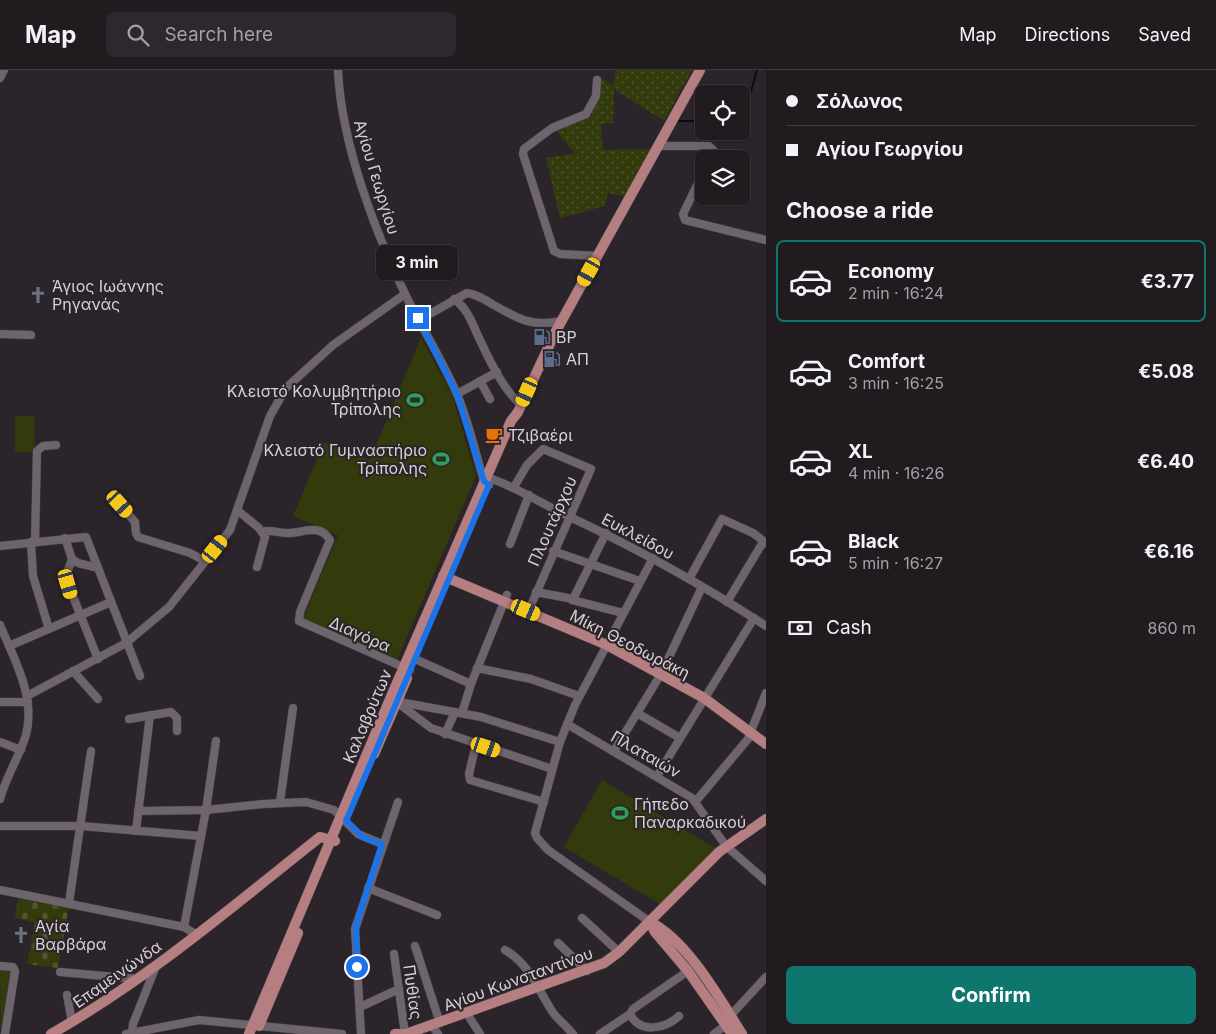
<!DOCTYPE html>
<meta charset="utf-8">
<style>
body{margin:0;font-family:Inter,sans-serif;background:#2d282d;color:#f1f3f6;height:100vh;display:flex;flex-direction:column;font-size:19px;white-space:nowrap}
*{box-sizing:border-box;margin:0}
p{font-size:16px;color:#a2a1a5}
.icon{flex:none;width:28px;height:28px;fill:none;stroke:currentColor;stroke-width:2;stroke-linecap:round;stroke-linejoin:round}
.map{position:relative;flex:1;overflow:hidden}
.sheet{display:flex;flex-direction:column;background:#211b20;width:450px}
.sheet>*{flex:none}
.banner{display:grid;align-content:center;height:110px;padding:0 20px;background:#211b20}
.buttons{position:absolute;left:695px;top:15px;display:grid;gap:10px}
.buttons a{display:grid;place-items:center;width:55px;height:55px;border-radius:8px;background:#211b20;box-shadow:0 1px 4px #0004,0 0 0 1px #3e393e;font-size:25px}
.end{position:absolute;width:22px;height:22px;margin:-11px;border:6px solid #1a73e8;background:#fff;box-shadow:0 0 0 2px #fff}
.from{border-radius:50%}
.bubble{position:absolute;height:35px;border-radius:8px;background:#211b20;box-shadow:0 1px 4px #0004,0 0 0 1px #3e393e;font-size:16px;font-weight:700;line-height:35px;text-align:center}
.car{position:absolute;width:15px;height:30px;margin:-15px -8px;border-radius:6px;box-shadow:0 0 4px 1px #0007;background:linear-gradient(#f5c518 24%,#345 0 40%,#f5c518 0 76%,#345 0 86%,#f5c518 0)}
.banner b{display:flex;align-items:center;gap:18px;height:48px;font-size:19px}
.banner b+b{border-top:1px solid #3e393e}
.banner i{width:12px;height:12px;background:#f1f3f6}
ul{padding:0;list-style:none}
li{display:flex;align-items:center;gap:15px;height:82px;margin:0 10px 8px;padding:0 10px;border:2px solid transparent;border-radius:8px}
li div{flex:1}
li b{display:block;font-size:19px}
li em{font-style:normal;font-weight:700}
li.active{border-color:#0f766e}
li>.icon{width:45px;height:45px;stroke-width:1.5}
h2{padding:0 20px;font-size:22px;line-height:60px}
.pay{display:flex;align-items:center;gap:12px;height:55px;padding:0 20px;font-size:19px}
.pay p{margin-inline-start:auto}
.primary-button{display:flex;gap:10px;margin-top:auto;padding:10px 20px}
.primary-button a{flex:1;height:58px;border-radius:8px;background:#0f766e;color:#fff;font-size:20px;font-weight:700;line-height:58px;text-align:center}
header{display:flex;align-items:center;gap:30px;box-sizing:border-box;height:70px;padding:0 25px;background:#211b20;border-bottom:1px solid #3e393e}
header strong{font-size:24px}
nav{display:flex;gap:28px;margin-inline-start:auto;font-size:18px}
.search{width:350px;height:45px;background:#2d282d;display:flex;align-items:center;gap:12px;box-sizing:border-box;padding:0 18px;border-radius:8px;color:#a2a1a5;font-size:19px}
main{display:flex;flex:1;min-height:0}
.map>svg:first-child{display:block}
.grass{fill:url(#grass-dots)}
.cemetery{fill:url(#cemetery-stones)}
.park{fill:#333b0c}
.lines{fill:none;stroke-linecap:round;stroke-linejoin:round}
.stream{stroke:#001012;stroke-width:2}
.minor-casing{stroke:#474046;stroke-width:9}
.major-casing{stroke:#474046;stroke-width:11}
.minor{stroke:#6e646d;stroke-width:8}
.major{stroke:#b57e80;stroke-width:10}
.route{stroke:#1a73e8;stroke-width:6}
.labels{text-anchor:middle;dominant-baseline:central;stroke-width:4;stroke-linejoin:round;paint-order:stroke}
.street-label{font-size:16px;fill:#d7d1d6;stroke:#2c242b}
.poi-label{font-size:16px;fill:#d7d1d6;stroke:#2c242b;text-anchor:start}
</style>
<header>
<strong>Map</strong>
<div class="search"><svg class="icon" aria-label="search" viewBox="0 0 24 24"><circle cx="10" cy="10" r="6"/><path d="M15 15l6 6"/></svg>Search here</div>
<nav><a>Map</a><a>Directions</a><a>Saved</a></nav>
</header>
<main>
<div class="map">
<svg width="766" height="964" viewBox="0 0 766 964">
<defs>
<pattern id="grass-dots" width="8" height="8" patternUnits="userSpaceOnUse" patternTransform="scale(1.25)"><rect width="8" height="8" fill="#333b0c"/><path d="M2 2h.1M6 6h.1" fill="none" stroke="#50562f" stroke-width="1.8" stroke-linecap="round"/></pattern>
<pattern id="cemetery-stones" width="16" height="16" patternUnits="userSpaceOnUse" patternTransform="scale(1.25)"><rect width="16" height="16" fill="#333b0c"/><path d="M2 7V4a2 2 0 0 1 4 0v3zM10 15v-3a2 2 0 0 1 4 0v3z" fill="#50562f"/></pattern>
</defs>
<rect width="100%" height="100%" fill="#2c242b"/>
<polygon class="grass" points="616,0 692,0 664,51 614,19 613,53 601,54 603,80 650,79 625,127 608,123 605,136 560,148 546,88 575,83 555,60 591,46 599,27 600,8 613,15"/>
<polygon class="cemetery" points="19,825 69,836 58,898 27,894 35,853 15,848"/>
<g class="park">
<polygon points="421,268 452,325 476,406 396,592 302,551 338,465 293,446 324,372 370,390"/>
<polygon points="15,346 35,346 34,382 15,382"/>
<polygon points="602,710 715,778 660,834 564,777"/>
<polygon points="0,900 9,901 12,903 1,964"/>
</g>
<g class="lines">
<g class="stream">
<polyline points="741,40 748,32 757,0"/>
<polyline points="679,51 704,51"/>
</g>
<g class="minor-casing">
<g id="minor">
<path d="M338 0C341 73 376 165 408 230 424 261 443 292 457 324 469 352 475 382 484 411L489 415"/>
<polyline points="0,8 4,0"/>
<polyline points="597,10 596,26 586,44 552,58 524,79 523,84 554,181 560,184 598,186"/>
<polyline points="659,76 709,76 714,81 711,89"/>
<polyline points="704,101 683,144 685,150 766,170"/>
<path d="M454 229C468 239 472 253 479 268 490 291 502 318 521 335"/>
<path d="M419 250 467 223C476 224 484 229 492 234 518 249 531 257 562 251"/>
<polyline points="0,264 31,265"/>
<polyline points="480,311 490,329"/>
<polyline points="457,324 497,302"/>
<path d="M492 409C520 419 544 435 570 447 638 479 703 515 766 556"/>
<polyline points="514,417 527,395 543,379 591,399 531,535"/>
<polyline points="120,434 135,452 136,463 138,467 190,483 205,491"/>
<polyline points="237,440 259,458 265,467 257,497"/>
<path d="M263 462C270 459 278 463 286 463 302 464 319 452 330 470L300 542 299 551 410 600"/>
<polyline points="65,468 72,489 78,493 98,498"/>
<polyline points="31,472 33,506 49,559"/>
<polyline points="35,472 37,381 43,376 56,375"/>
<polyline points="510,474 529,425"/>
<polyline points="0,476 86,467 140,606"/>
<polyline points="553,481 640,511"/>
<polyline points="72,489 68,500 68,514 98,589"/>
<polyline points="689,509 722,449 753,463 766,473"/>
<polyline points="536,522 573,529 606,463"/>
<polyline points="572,530 623,543"/>
<polyline points="727,532 763,472"/>
<path d="M0 555C14 589 36 627 26 665 19 687 6 707 0 729"/>
<polyline points="9,576 111,532"/>
<polyline points="415,589 471,614"/>
<polyline points="477,598 531,609 579,626"/>
<polyline points="73,601 98,629"/>
<polyline points="27,626 126,573 169,537 230,460 270,346 286,318 333,275 405,224"/>
<polyline points="394,631 481,647 560,672"/>
<polyline points="0,632 28,632"/>
<polyline points="398,633 431,658 552,699"/>
<polyline points="462,643 471,614 507,525"/>
<polyline points="637,643 680,668"/>
<polyline points="129,649 171,642 177,648 177,661"/>
<polyline points="567,654 692,728 726,776 766,811"/>
<polyline points="445,664 455,642"/>
<polyline points="0,672 21,680"/>
<polyline points="476,674 469,704 470,710 544,732"/>
<polyline points="614,681 661,604 702,517"/>
<polyline points="657,706 754,548"/>
<polyline points="696,731 748,669 766,623"/>
<polyline points="280,732 293,638"/>
<polyline points="138,741 206,740 263,734 306,732 334,740 358,764 382,774"/>
<polyline points="0,756 81,756 201,766"/>
<polyline points="136,761 150,645"/>
<polyline points="368,818 437,845"/>
<polyline points="0,820 184,857 197,865"/>
<polyline points="69,833 91,681"/>
<polyline points="582,848 619,882"/>
<polyline points="650,852 548,780 537,768 535,763 560,672 575,635 653,488"/>
<polyline points="184,857 206,740 216,671"/>
<polyline points="558,873 587,901"/>
<polyline points="415,876 440,953"/>
<path d="M505 880C531 895 538 921 554 944 560 951 567 957 573 964"/>
<polyline points="394,884 405,964"/>
<polyline points="0,896 13,897 15,901 5,964"/>
<polyline points="60,902 138,909"/>
<polyline points="67,925 72,952"/>
<polyline points="360,937 399,919"/>
<polyline points="466,942 480,964"/>
<path d="M679 946C665 959 640 964 630 944L633 939 688 901"/>
<polyline points="432,956 438,964"/>
<polyline points="126,964 199,950 342,964"/>
<polyline points="132,964 133,954 156,896"/>
<polyline points="361,964 355,859 398,732"/>
<polyline points="600,964 630,944"/>
<polyline points="714,964 726,955 730,946 766,907"/>
</g>
</g>
<g class="major-casing">
<g id="major">
<polyline points="443,506 607,575 704,628 766,674"/>
<polyline points="374,684 407,608"/>
<path d="M650 852C687 870 720 929 742 964"/>
<polyline points="650,852 655,862 688,901 732,964"/>
<polyline points="259,956 298,863"/>
<path d="M51 964C148 909 233 836 320 767L335 771"/>
<polyline points="249,964 390,629 511,351 518,342 556,261 700,0"/>
<polyline points="395,964 404,964"/>
<polyline points="406,964 604,893 619,882 719,782 766,749"/>
</g>
</g>
<use href="#minor" class="minor"/>
<use href="#major" class="major"/>
</g>
<g class="lines">
<polyline class="route" points="357,897 356,855 382,774 364,768 346,751 489,415 484,411 457,324 418,248"/>
</g>
<defs>
<g id="church-bare" transform="scale(1.35)"><path d="M-1.2-6h2.4v3.5h3.3v2.4h-3.3V6h-2.4V-.1h-3.3v-2.4h3.3Z" fill="#6b7280" stroke="#2c242b" stroke-width="2.5" paint-order="stroke"/></g>
<g id="fuel-bare" transform="scale(1.35)"><path d="M-5.5-6h7V0h2V4h1.3V-2.5L3-4.5l.8-.8L6-3V5H2.5V1h-1V6h-7ZM-4.2-4.7v3.2H.2V-4.7Z" fill="#5c6f8a" stroke="#2c242b" stroke-width="2.5" paint-order="stroke"/></g>
<g id="stadium-bare" transform="scale(1.35)"><path d="M0-5a6.5 5 0 1 0 0 10a6.5 5 0 1 0 0-10ZM-3.5-1.8h7v3.6h-7Z" fill="#2e9e5b" stroke="#2c242b" stroke-width="2.5" paint-order="stroke"/></g>
<g id="cafe-bare" transform="scale(1.35)"><path d="M-5.5-4.5H6V0H3Q3 3.5 0 3.5H-2.5Q-5.5 3.5-5.5 0ZM3-3.2v2h1.7v-2ZM-6 4.5H4V6H-6Z" fill="#e8710a" stroke="#2c242b" stroke-width="2.5" paint-order="stroke"/></g>
</defs>
<g fill-rule="evenodd">
<use href="#church-bare" x="38" y="225"/>
<use href="#fuel-bare" x="542" y="267"/>
<use href="#fuel-bare" x="552" y="289"/>
<use href="#stadium-bare" x="415" y="330"/>
<use href="#cafe-bare" x="494" y="365"/>
<use href="#stadium-bare" x="441" y="389"/>
<use href="#stadium-bare" x="620" y="743"/>
<use href="#church-bare" x="21" y="865"/>
</g>
<g class="labels">
<g class="street-label">
<text transform="translate(377 107) rotate(73)">Αγίου Γεωργίου</text>
<text transform="translate(552 451) rotate(-66)">Πλουτάρχου</text>
<text transform="translate(638 466) rotate(28)">Ευκλείδου</text>
<text transform="translate(360 564) rotate(24)">Διαγόρα</text>
<text transform="translate(630 574) rotate(27)">Μίκη Θεοδωράκη</text>
<text transform="translate(367 646) rotate(-67)">Καλαβρύτων</text>
<text transform="translate(646 684) rotate(30)">Πλαταιών</text>
<text transform="translate(117 904) rotate(-35)">Επαμεινώνδα</text>
<text transform="translate(518 909) rotate(-20)">Αγίου Κωνσταντίνου</text>
<text transform="translate(413 922) rotate(82)">Πυθίας</text>
</g>
<g class="poi-label">
<text x="52" y="216">Άγιος Ιωάννης<tspan x="52" dy="18">Ρηγανάς</tspan></text>
<text x="556" y="267">BP</text>
<text x="566" y="289">ΑΠ</text>
<text x="401" y="321" text-anchor="end">Κλειστό Κολυμβητήριο<tspan x="401" dy="18">Τρίπολης</tspan></text>
<text x="508" y="365">Τζιβαέρι</text>
<text x="427" y="380" text-anchor="end">Κλειστό Γυμναστήριο<tspan x="427" dy="18">Τρίπολης</tspan></text>
<text x="634" y="734">Γήπεδο<tspan x="634" dy="18">Παναρκαδικού</tspan></text>
<text x="35" y="856">Αγία<tspan x="35" dy="18">Βαρβάρα</tspan></text>
</g>
</g>
</svg>
<div class="buttons">
<a><svg class="icon" aria-label="locate" viewBox="0 0 24 24"><circle cx="12" cy="12" r="6"/><path d="M12 2v4M12 18v4M2 12h4M18 12h4"/></svg></a>
<a><svg class="icon" aria-label="layers" viewBox="0 0 24 24"><path d="M12 4l9 5-9 5-9-5zM3 14l9 5 9-5"/></svg></a>
</div>
<i class="end from" style="left:357px;top:897px"></i>
<i class="end" style="left:418px;top:248px"></i>
<div class="bubble" style="left:376px;top:175px;width:82px">3 min</div>
<i class="car" style="left:589px;top:202px;rotate:209deg"></i>
<i class="car" style="left:527px;top:322px;rotate:204deg"></i>
<i class="car" style="left:120px;top:434px;rotate:138deg"></i>
<i class="car" style="left:215px;top:479px;rotate:39deg"></i>
<i class="car" style="left:68px;top:514px;rotate:164deg"></i>
<i class="car" style="left:526px;top:540px;rotate:113deg"></i>
<i class="car" style="left:486px;top:677px;rotate:109deg"></i>
</div>
<section class="sheet">
<div class="banner">
<b><i class="from"></i>Σόλωνος</b>
<b><i></i>Αγίου Γεωργίου</b>
</div>
<h2>Choose a ride</h2>
<ul>
<li class="active"><svg class="icon" aria-label="car" viewBox="0 0 24 24"><path d="M5 17H2v-5l4-1 3-4h7l3 4 3 1v5h-3M9 17h6M6 11h13"/><circle cx="7" cy="17" r="2"/><circle cx="17" cy="17" r="2"/></svg><div><b>Economy</b><p>2 min · 16:24</p></div><em>€3.77</em></li>
<li><svg class="icon" aria-label="car" viewBox="0 0 24 24"><path d="M5 17H2v-5l4-1 3-4h7l3 4 3 1v5h-3M9 17h6M6 11h13"/><circle cx="7" cy="17" r="2"/><circle cx="17" cy="17" r="2"/></svg><div><b>Comfort</b><p>3 min · 16:25</p></div><em>€5.08</em></li>
<li><svg class="icon" aria-label="car" viewBox="0 0 24 24"><path d="M5 17H2v-5l4-1 3-4h7l3 4 3 1v5h-3M9 17h6M6 11h13"/><circle cx="7" cy="17" r="2"/><circle cx="17" cy="17" r="2"/></svg><div><b>XL</b><p>4 min · 16:26</p></div><em>€6.40</em></li>
<li><svg class="icon" aria-label="car" viewBox="0 0 24 24"><path d="M5 17H2v-5l4-1 3-4h7l3 4 3 1v5h-3M9 17h6M6 11h13"/><circle cx="7" cy="17" r="2"/><circle cx="17" cy="17" r="2"/></svg><div><b>Black</b><p>5 min · 16:27</p></div><em>€6.16</em></li>
</ul>
<div class="pay"><svg class="icon" aria-label="cash" viewBox="0 0 24 24"><path d="M3 7h18v10H3z"/><circle cx="12" cy="12" r="2"/></svg>Cash<p>860 m</p></div>
<div class="primary-button"><a>Confirm</a></div>
</section>
</main>
